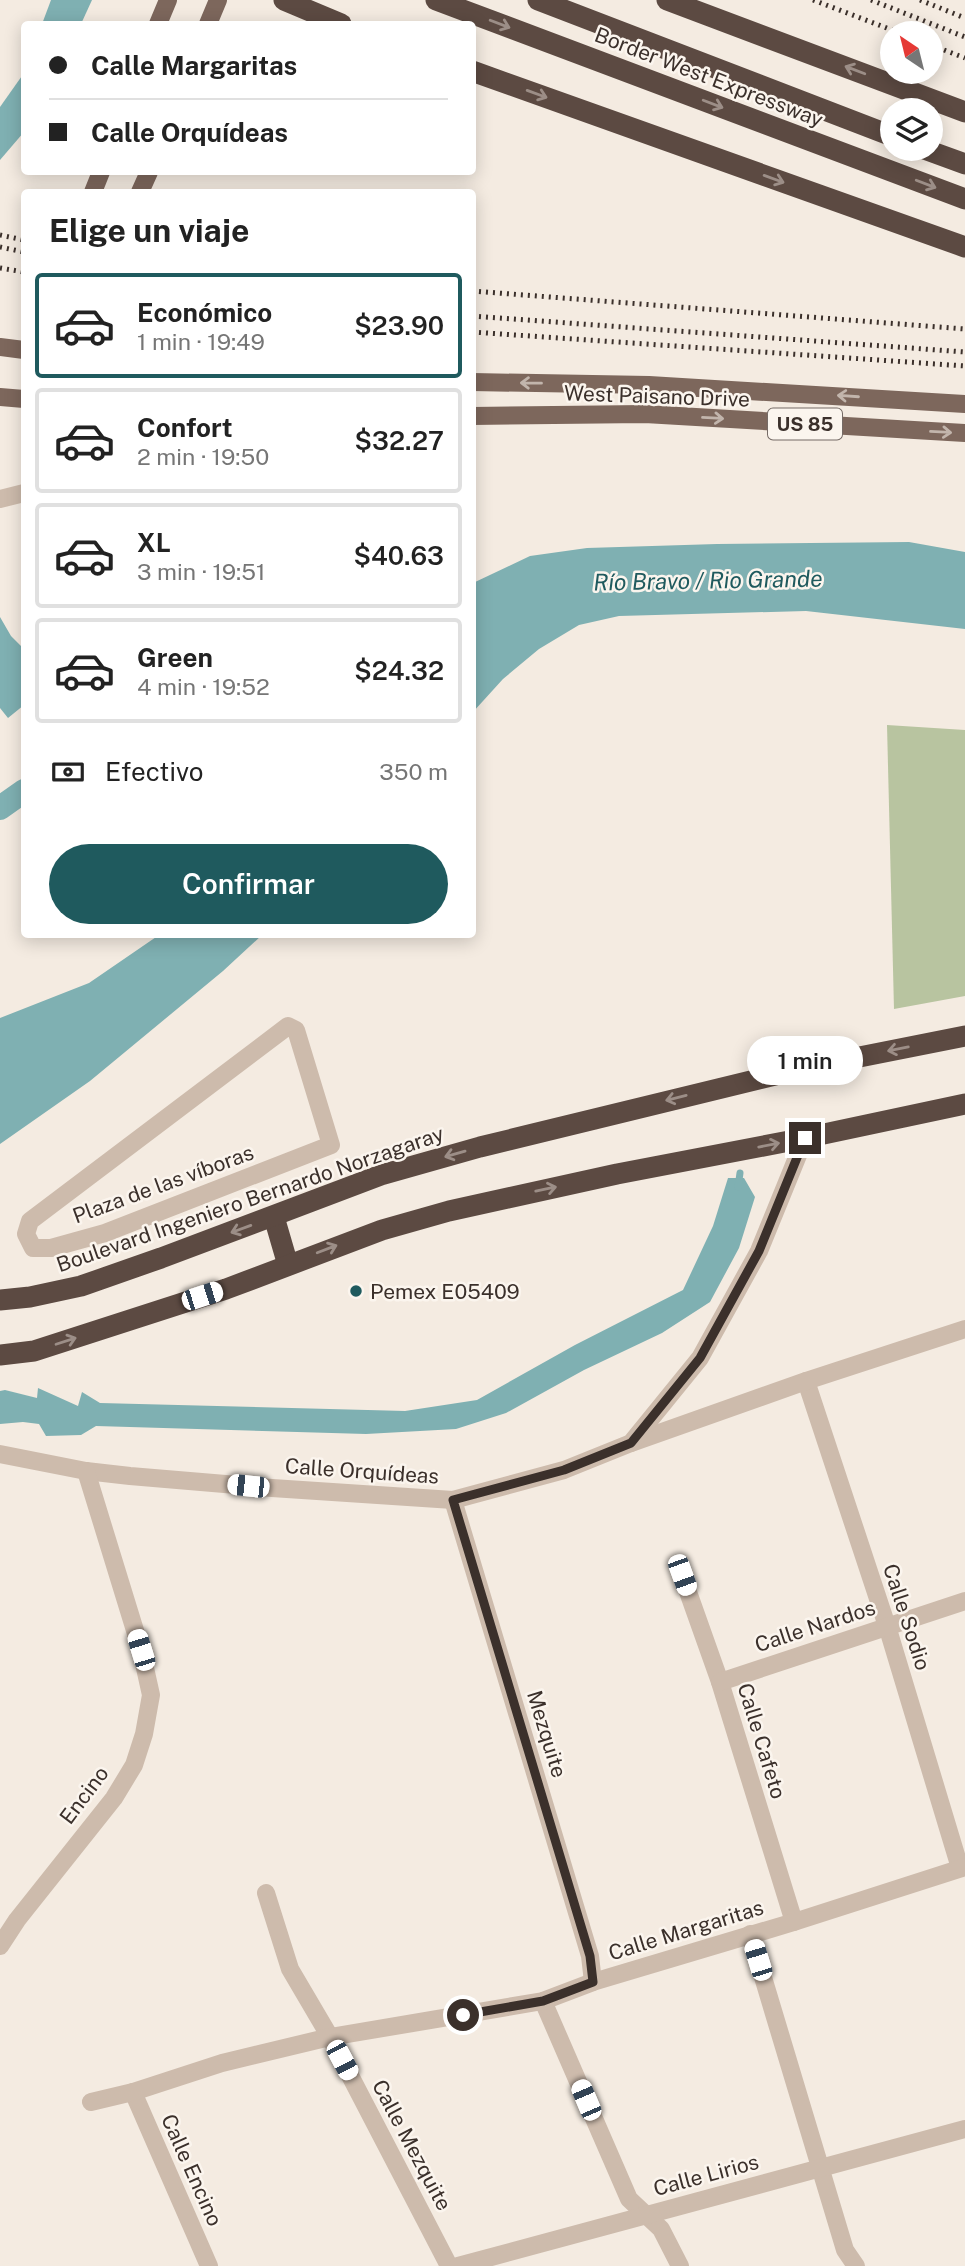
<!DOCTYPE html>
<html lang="es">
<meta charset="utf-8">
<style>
body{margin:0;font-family:"Public Sans",sans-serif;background:#f2f2f2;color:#222;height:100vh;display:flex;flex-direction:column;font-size:26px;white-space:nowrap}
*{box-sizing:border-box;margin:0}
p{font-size:23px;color:#767676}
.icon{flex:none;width:38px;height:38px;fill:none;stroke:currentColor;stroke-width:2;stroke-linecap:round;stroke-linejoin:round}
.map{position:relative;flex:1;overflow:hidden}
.panel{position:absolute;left:21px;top:189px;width:455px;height:749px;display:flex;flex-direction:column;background:#fff;border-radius:7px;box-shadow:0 4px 18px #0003}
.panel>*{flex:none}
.hud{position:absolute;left:21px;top:21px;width:455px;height:154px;border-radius:7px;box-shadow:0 4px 18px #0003;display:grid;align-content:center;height:154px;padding:0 28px;background:#fff}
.needle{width:46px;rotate:325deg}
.controls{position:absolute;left:880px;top:21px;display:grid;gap:14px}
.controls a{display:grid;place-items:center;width:63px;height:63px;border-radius:50%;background:#fff;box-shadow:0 4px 18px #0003;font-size:35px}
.end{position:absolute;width:32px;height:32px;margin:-16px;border:9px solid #3b302b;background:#fff;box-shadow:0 0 0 4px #fff}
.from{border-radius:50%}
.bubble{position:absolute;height:49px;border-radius:24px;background:#fff;box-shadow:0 4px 18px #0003;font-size:23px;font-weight:600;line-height:49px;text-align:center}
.car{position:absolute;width:21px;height:42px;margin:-21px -10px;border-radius:9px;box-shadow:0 0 5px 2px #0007;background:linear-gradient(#fff 24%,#345 0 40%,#fff 0 76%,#345 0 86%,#fff 0)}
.hud b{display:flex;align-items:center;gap:24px;height:66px;font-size:26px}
.hud b+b{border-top:2px solid #e0e0e0}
.hud i{width:18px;height:18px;background:#222}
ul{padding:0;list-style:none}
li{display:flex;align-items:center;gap:21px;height:105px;margin:0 14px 10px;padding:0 14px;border:4px solid #e0e0e0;border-radius:7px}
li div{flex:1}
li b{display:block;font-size:26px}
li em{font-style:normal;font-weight:600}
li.active{border-color:#1f5a5e}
li>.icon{width:63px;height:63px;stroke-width:1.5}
h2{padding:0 28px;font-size:32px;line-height:84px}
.pay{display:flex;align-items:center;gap:18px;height:77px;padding:0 28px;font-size:26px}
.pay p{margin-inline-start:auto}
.primary-button{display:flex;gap:14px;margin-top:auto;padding:14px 28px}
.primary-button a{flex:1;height:80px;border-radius:42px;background:#1f5a5e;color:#fff;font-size:28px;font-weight:600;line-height:80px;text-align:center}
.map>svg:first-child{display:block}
.green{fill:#b8c4a0}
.water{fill:#7fb0b2}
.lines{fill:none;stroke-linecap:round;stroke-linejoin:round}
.stream{stroke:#7fb0b2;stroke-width:7}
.canal{stroke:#7fb0b2;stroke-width:24}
.minor{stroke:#cdbbac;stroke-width:18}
.major{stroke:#7d675c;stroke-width:18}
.highway{stroke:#5c4a42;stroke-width:21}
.rail{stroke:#3b302b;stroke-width:5;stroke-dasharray:2 5;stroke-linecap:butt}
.oneway{stroke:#9c8e87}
.oneway2{stroke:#c2b5ac}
.route{stroke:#3b302b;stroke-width:9}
.poi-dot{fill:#1f5a5e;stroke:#fbf5ee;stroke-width:2.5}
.labels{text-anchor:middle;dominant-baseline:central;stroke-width:5;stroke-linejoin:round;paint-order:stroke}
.shield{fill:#fbf5ee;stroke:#756b66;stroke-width:2}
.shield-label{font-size:19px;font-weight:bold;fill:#3b302b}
.street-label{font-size:21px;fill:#3b302b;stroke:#fbf5ee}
.poi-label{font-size:21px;fill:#3b302b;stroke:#fbf5ee;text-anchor:start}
.water-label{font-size:23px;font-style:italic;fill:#1f5a5e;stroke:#fbf5ee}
</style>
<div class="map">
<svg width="965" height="2266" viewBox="0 0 965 2266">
<rect width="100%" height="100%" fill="#f4ebe1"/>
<polygon class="green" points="887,725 965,730 965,996 894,1009"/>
<g class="water">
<polygon points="51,0 92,0 81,24 42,24"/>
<polygon points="24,73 24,132 0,160 0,107"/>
<polygon points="909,542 965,552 965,629 806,611 619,616 579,625 539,649 503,679 473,712 473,583 530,556 587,548 717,544"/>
<polygon points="0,617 11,636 24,649 24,705 8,718 0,708"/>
<polygon points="159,935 262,935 223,971 90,1081 0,1144 0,1018 89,983"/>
<polygon points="728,1178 744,1178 755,1197 739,1248 710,1302 662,1333 584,1370 506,1413 456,1429 366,1434 96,1426 81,1435 46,1436 39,1424 23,1422 0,1424 0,1391 5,1390 37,1398 38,1388 78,1406 82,1392 100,1403 405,1411 477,1400 575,1345 683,1290 713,1226"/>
</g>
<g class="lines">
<polyline class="stream" points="738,1187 740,1173"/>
<polyline class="canal" points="0,808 24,791"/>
<g class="minor">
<polyline points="0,499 24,493"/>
<polygon points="288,1026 296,1030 331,1145 105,1233 51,1248 33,1248 26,1234 30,1221"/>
<polyline points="806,1381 887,1626 960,1868"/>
<polyline points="631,1443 806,1381 965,1329"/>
<polyline points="0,1454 86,1471 130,1476 272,1488 453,1500 564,1470 631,1443 700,1358 759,1251 805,1138"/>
<polyline points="453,1500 590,1956 593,1982"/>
<polyline points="682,1575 720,1682 794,1922"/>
<polyline points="720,1682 965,1601"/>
<polyline points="266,1893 290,1969 330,2037 449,2266"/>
<polyline points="750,1934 845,2250 856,2266"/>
<polyline points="0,1946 17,1920 114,1798 134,1765 144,1734 151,1695 141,1650 86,1471"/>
<polyline points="543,2001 629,2199 661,2229 680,2266"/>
<polyline points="133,2092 209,2266"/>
<polyline points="91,2102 133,2092 222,2063 330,2037 543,2001 593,1982 794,1922 965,1867"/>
<polyline points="458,2266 965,2129"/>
</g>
<g class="major">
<polyline points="158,24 168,0"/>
<polyline points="208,24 218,0"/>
<polyline points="93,192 101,172"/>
<polyline points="140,192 149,172"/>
<polyline points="0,347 24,350"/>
<polyline points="472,382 649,385 965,404"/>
<polyline points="0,397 24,399"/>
<polyline points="472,416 645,414 965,433"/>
</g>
<g class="highway">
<polyline points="284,0 341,24"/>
<polyline points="436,0 965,199"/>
<polyline points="538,0 892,136"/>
<polyline points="667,0 965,112"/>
<polyline points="472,71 965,247"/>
<polyline points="924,149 965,164"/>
<polyline points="274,1217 288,1265"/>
<polyline points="0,1300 30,1297 81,1286 161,1258 381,1175 480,1147 804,1068 965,1036"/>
<polyline points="0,1355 34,1351 226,1289 382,1230 449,1211 617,1174 805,1138 965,1104"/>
</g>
<g class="rail">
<polyline points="813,0 900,33"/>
<polyline points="871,0 965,37"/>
<polyline points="920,0 965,18"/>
<polyline points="931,45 965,58"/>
<polyline points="0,235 24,240"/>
<polyline points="0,247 24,252"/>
<polyline points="0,268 24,272"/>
<polyline points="472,291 965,329"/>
<polyline points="472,316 965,352"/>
<polyline points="472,332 965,366"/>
</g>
</g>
<defs><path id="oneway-shaft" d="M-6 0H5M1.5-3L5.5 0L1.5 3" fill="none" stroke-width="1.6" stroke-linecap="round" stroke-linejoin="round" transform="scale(1.75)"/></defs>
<g class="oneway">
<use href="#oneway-shaft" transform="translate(500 24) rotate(21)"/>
<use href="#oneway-shaft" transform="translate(855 70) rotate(-159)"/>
<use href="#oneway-shaft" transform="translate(537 94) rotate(20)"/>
<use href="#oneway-shaft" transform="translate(713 104) rotate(21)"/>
<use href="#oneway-shaft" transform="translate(774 179) rotate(20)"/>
<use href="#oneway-shaft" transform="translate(926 184) rotate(21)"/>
<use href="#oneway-shaft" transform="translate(898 1049) rotate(169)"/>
<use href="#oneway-shaft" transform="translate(676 1098) rotate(166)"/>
<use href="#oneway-shaft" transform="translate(769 1145) rotate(-11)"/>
<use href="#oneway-shaft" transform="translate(455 1154) rotate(164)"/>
<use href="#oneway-shaft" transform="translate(546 1189) rotate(-12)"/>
<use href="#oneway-shaft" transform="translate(241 1229) rotate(160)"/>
<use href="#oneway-shaft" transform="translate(327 1249) rotate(-21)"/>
<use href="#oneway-shaft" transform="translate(66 1341) rotate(-18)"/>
</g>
<g class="oneway2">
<use href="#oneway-shaft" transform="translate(531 383) rotate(-179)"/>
<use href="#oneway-shaft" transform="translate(848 396) rotate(-176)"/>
<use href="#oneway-shaft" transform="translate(713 418) rotate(3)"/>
<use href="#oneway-shaft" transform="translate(941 432) rotate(3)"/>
</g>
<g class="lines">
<polyline class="route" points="463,2015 543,2001 593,1982 590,1956 453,1500 564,1470 631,1443 700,1358 759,1251 805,1138"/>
</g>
<circle class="poi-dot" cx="356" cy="1291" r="7"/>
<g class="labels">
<rect class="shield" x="768" y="408.5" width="74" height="31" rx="5"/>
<g class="shield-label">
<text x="805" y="424">US 85</text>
</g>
<g class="street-label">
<text transform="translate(709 77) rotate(21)">Border West Expressway</text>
<text transform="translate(657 396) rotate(2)">West Paisano Drive</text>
<text transform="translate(163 1184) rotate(-20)">Plaza de las víboras</text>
<text transform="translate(250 1199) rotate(-19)">Boulevard Ingeniero Bernardo Norzagaray</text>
<text transform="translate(362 1471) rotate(4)">Calle Orquídeas</text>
<text transform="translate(907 1617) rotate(72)">Calle Sodio</text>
<text transform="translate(815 1626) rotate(-18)">Calle Nardos</text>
<text transform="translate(547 1734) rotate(73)">Mezquite</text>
<text transform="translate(762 1741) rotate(73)">Calle Cafeto</text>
<text transform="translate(84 1795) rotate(-53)">Encino</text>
<text transform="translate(686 1930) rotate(-17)">Calle Margaritas</text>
<text transform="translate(412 2145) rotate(62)">Calle Mezquite</text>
<text transform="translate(192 2170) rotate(66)">Calle Encino</text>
<text transform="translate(706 2175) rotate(-15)">Calle Lirios</text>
</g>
<g class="poi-label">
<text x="370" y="1291">Pemex E05409</text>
</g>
<g class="water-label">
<text transform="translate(708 580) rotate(-1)">Río Bravo / Rio Grande</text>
</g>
</g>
</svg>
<div class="controls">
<a><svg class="needle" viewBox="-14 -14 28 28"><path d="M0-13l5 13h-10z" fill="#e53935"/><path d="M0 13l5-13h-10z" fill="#767676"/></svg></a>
<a><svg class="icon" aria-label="layers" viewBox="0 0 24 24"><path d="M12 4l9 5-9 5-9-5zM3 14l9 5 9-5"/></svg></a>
</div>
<i class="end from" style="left:463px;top:2015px"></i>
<i class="end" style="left:805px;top:1138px"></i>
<div class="bubble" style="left:747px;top:1036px;width:116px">1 min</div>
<i class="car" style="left:202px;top:1296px;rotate:72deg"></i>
<i class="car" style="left:248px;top:1486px;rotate:276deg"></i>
<i class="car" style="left:682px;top:1575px;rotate:160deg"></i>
<i class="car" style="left:141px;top:1650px;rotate:343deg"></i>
<i class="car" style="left:758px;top:1960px;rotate:343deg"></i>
<i class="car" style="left:342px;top:2060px;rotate:152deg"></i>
<i class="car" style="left:586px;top:2100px;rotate:337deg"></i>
<div class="hud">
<b><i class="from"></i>Calle Margaritas</b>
<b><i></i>Calle Orquídeas</b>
</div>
<section class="panel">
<h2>Elige un viaje</h2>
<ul>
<li class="active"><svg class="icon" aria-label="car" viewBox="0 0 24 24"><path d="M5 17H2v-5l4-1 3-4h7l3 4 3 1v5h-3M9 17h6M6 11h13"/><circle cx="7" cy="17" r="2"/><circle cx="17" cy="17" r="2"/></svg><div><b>Económico</b><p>1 min · 19:49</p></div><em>$23.90</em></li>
<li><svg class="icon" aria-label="car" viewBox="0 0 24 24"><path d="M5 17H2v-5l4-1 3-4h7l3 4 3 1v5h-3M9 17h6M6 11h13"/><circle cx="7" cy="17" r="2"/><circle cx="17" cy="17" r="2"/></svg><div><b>Confort</b><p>2 min · 19:50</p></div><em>$32.27</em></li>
<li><svg class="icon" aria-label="car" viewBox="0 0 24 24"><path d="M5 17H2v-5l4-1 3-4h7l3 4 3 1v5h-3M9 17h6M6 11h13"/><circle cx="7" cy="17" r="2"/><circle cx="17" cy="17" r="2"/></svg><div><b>XL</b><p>3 min · 19:51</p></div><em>$40.63</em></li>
<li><svg class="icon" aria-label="car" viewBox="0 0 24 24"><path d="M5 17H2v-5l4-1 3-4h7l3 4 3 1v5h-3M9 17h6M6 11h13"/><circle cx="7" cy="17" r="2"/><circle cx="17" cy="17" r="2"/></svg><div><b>Green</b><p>4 min · 19:52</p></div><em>$24.32</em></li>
</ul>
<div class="pay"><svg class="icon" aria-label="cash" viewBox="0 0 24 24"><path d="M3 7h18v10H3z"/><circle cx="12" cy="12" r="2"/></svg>Efectivo<p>350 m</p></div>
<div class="primary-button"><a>Confirmar</a></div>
</section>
</div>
